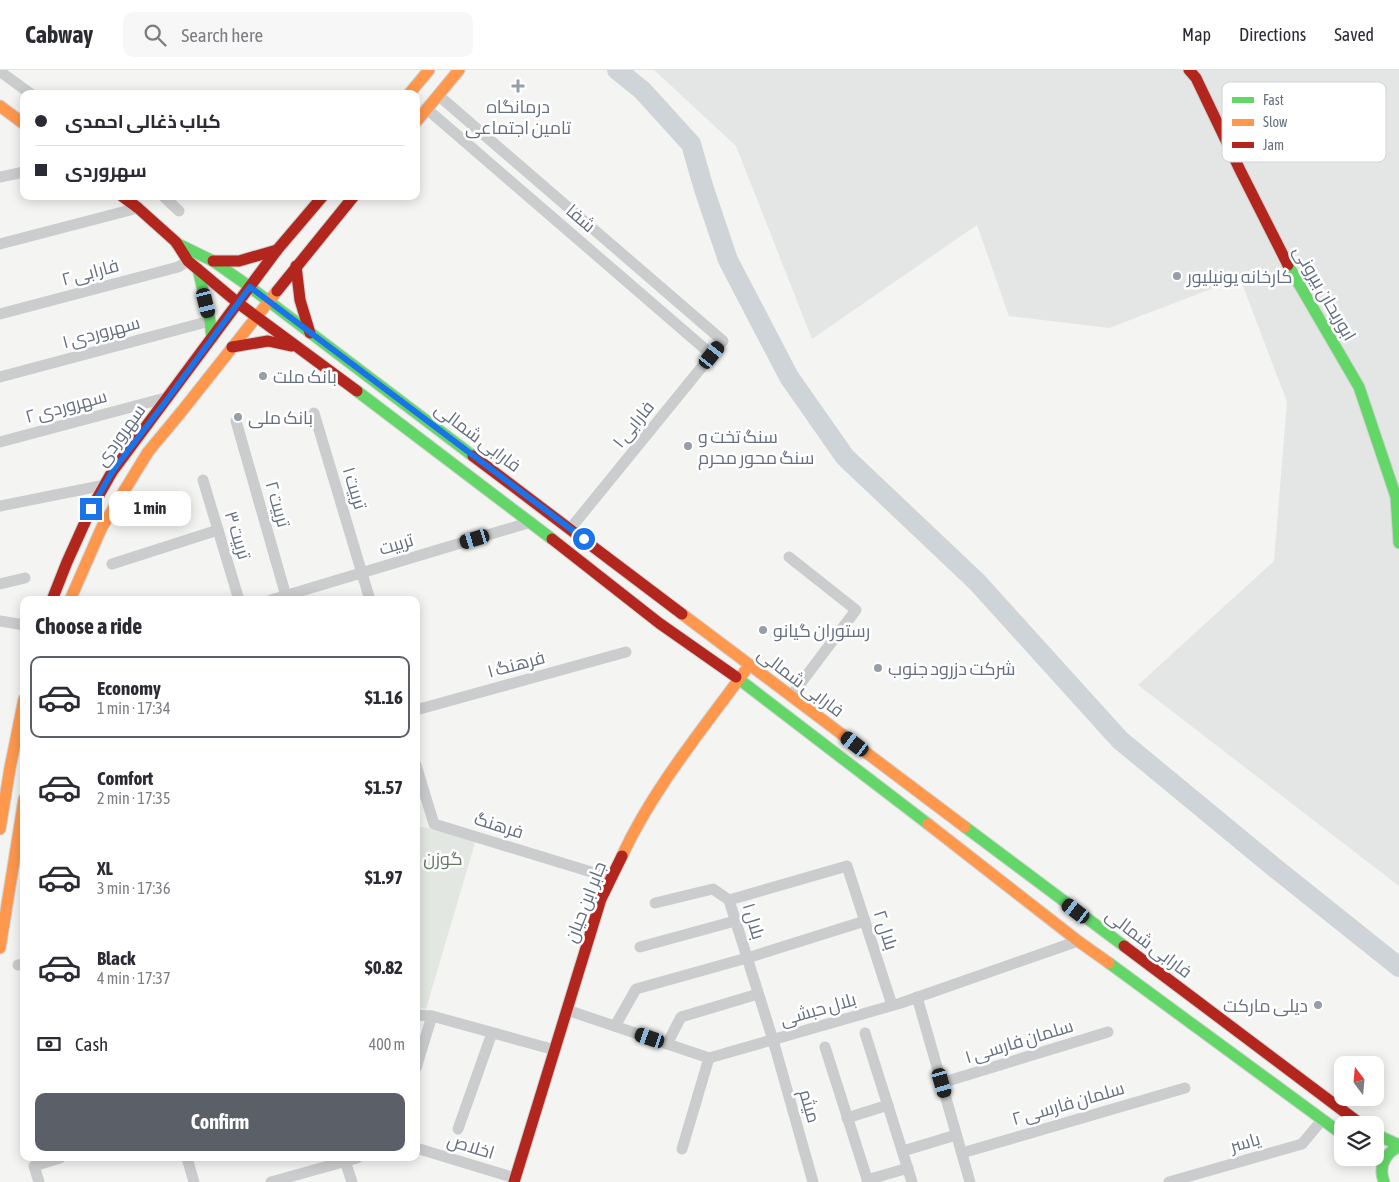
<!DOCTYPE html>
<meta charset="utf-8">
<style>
body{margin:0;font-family:"Asap Condensed",Cairo,sans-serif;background:#f7f7f7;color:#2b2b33;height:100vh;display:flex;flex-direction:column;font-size:19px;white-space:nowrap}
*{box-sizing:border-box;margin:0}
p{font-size:16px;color:#7c7c81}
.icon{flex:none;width:28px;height:28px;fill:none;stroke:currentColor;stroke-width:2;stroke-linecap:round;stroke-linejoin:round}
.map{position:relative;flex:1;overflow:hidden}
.side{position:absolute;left:20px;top:526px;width:400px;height:565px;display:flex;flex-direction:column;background:#fff;border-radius:10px;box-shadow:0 2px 12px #0003}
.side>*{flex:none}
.hud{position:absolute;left:20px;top:20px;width:400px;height:110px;border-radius:10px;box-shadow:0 2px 12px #0003;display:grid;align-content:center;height:110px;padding:0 15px;background:#fff}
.needle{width:32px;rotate:344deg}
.fabs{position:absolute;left:1334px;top:986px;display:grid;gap:10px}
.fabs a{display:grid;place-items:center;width:50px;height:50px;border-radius:10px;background:#fff;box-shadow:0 2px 12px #0003;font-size:25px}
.end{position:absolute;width:22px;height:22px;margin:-11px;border:6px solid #1a73e8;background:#fff;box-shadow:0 0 0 2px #fff}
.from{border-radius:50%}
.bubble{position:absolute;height:35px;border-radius:10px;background:#fff;box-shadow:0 2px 12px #0003;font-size:16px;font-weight:700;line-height:35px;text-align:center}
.car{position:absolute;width:15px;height:30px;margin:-15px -8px;border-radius:6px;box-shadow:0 0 4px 1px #0007;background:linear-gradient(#222 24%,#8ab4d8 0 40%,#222 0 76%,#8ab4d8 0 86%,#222 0)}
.hud b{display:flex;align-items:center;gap:18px;height:48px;font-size:19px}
.hud b+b{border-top:1px solid #e1e1e2}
.hud i{width:12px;height:12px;background:#2b2b33}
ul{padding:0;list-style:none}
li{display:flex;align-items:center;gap:15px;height:82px;margin:0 10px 8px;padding:0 5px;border:2px solid transparent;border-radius:10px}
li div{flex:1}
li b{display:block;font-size:19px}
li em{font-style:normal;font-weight:700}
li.on{border-color:#5b5f68}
li>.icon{width:45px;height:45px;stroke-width:1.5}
h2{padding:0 15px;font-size:22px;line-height:60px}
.pay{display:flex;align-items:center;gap:12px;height:55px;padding:0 15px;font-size:19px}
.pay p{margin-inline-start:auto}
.button{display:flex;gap:10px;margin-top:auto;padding:10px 15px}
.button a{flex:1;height:58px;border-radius:10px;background:#5b5f68;color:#fff;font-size:20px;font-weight:700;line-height:58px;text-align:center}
header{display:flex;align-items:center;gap:30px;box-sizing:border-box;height:70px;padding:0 25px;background:#fff;border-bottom:1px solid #e1e1e2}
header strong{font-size:24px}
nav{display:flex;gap:28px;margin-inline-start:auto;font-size:18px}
.search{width:350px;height:45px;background:#f7f7f7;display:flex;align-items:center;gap:12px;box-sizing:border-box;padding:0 18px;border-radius:10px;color:#7c7c81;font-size:19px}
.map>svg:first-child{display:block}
.built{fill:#e4e5e5}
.green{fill:#e3e7e1}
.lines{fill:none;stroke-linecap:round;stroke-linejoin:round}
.river{stroke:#ced4d8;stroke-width:20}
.fast-casing{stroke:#d0d2d2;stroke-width:13}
.slow-casing{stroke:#d0d2d2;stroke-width:13}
.jam-casing{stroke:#d0d2d2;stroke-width:13}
.street{stroke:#cbcccd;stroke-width:11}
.fast{stroke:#63d668;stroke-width:11}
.slow{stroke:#ff974d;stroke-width:11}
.jam{stroke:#b3261e;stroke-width:11}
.route{stroke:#1a73e8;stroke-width:6}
.poi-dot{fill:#969ea9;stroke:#fff;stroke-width:2}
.labels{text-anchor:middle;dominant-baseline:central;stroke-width:5;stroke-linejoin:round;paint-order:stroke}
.poi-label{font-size:18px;fill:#647082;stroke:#fff;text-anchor:start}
.street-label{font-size:18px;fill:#647082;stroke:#fff}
.park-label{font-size:18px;fill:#647a63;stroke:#fff}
.key{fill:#fff;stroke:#d0d4da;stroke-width:1}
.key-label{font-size:14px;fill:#647082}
</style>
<header>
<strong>Cabway</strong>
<div class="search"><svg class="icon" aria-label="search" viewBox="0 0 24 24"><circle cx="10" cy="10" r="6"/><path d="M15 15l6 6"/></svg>Search here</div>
<nav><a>Map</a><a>Directions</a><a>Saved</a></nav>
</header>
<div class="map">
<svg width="1399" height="1112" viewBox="0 0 1399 1112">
<rect width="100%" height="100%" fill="#f4f4f2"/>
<polygon class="built" points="654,0 1399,0 1399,816 1138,615 1274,491 1287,332 1240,208 1109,258 1009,246 977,155 812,269 736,76"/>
<polygon class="green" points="416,756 477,766 426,939 416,937"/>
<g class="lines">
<polyline class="river" points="617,0 642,20 691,74 704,119 728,190 789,307 845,387 977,512 1120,670 1275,798 1399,897"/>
<g class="fast-casing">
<g id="fast">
<polyline points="176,173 213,191 250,217 473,386"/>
<polyline points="1288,195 1359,317 1396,427 1399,473"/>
<polyline points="198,199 210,251 212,268"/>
<polyline points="357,321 552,469"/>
<polyline points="736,607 928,754"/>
<polyline points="965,757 1124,876"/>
<polyline points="1109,893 1342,1064"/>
<polyline points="1375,1064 1399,1075"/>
<path d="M1384 1112C1378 1096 1385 1084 1399 1076"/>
</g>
</g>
<g class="slow-casing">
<g id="slow">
<polyline points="409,24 429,0"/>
<polyline points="0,36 24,54"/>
<polyline points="416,52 459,0"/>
<polyline points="70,530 102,457 148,382 182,341 277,221"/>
<polyline points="682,544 965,757"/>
<polyline points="928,754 1078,871 1109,893"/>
<polyline points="0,759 10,698 24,629"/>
<path d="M622 786C653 719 702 660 745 601"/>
<polyline points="0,878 24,729"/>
</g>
</g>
<g class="jam-casing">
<g id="jam">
<polyline points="1189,0 1196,8 1240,100 1288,195"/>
<polyline points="122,126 138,138 176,172 188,191 238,233 357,321"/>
<polyline points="213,191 239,191 277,180"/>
<polyline points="296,196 300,230 310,263"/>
<polyline points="277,221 354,126"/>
<polyline points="232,277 268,271 291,276"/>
<polyline points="473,386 682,544"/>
<polyline points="552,469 659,553 736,607"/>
<polyline points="52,530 67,492 91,439 112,402 277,180 323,126"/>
<polyline points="1124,876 1362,1055"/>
<polyline points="514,1112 601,829 622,786"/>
</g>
</g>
<g class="street">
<polyline points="2,3 31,24"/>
<polyline points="438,25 723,271 570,459"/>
<polyline points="427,39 712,285"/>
<polyline points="0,107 24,102"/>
<polyline points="163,126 179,141"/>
<polyline points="0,174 138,138"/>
<polyline points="0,244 178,197 188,191"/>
<polyline points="0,307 210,251"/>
<polyline points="314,343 370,530"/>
<polyline points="236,351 286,526"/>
<polyline points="0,372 169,327"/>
<polyline points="203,410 239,530"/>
<polyline points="0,436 105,415"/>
<polyline points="789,487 856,540 791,626"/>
<polyline points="112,494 218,460"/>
<polyline points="0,514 25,508"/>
<polyline points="271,530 531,452"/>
<polyline points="0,551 24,555"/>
<polyline points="416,640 626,582"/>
<polyline points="416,695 434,754 611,808"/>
<polyline points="655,833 713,819 729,830"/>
<polyline points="640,877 735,851"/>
<polyline points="18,895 24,894"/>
<polyline points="917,927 970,1112"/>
<polyline points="567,940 709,988 901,933 1078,871"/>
<polyline points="416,945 432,946 555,980"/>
<polyline points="615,956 636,919 747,888 865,851"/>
<polyline points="865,963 912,1112"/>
<polyline points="667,974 681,947 758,924"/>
<polyline points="825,977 868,1112"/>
<polyline points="416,998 432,946"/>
<polyline points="941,1013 1108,962"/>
<polyline points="847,1048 888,1035"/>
<polyline points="458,1059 492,963"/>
<polyline points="416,1078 515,1108"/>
<polyline points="682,1079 709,988"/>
<polyline points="903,1081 956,1065"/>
<polyline points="962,1083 1185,1018"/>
<polyline points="187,1088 194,1112"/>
<polyline points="345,1091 352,1112"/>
<polyline points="867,1110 908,1098"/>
<polyline points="39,1112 34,1096 60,1088"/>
<polyline points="271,1112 357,1088"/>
<polyline points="813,1112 773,970 729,830 847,796 892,935"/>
<polyline points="1169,1112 1302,1074 1322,1050"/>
</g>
<use href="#fast" class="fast"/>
<use href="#slow" class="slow"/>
<use href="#jam" class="jam"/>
</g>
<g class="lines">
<polyline class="route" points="91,439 112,402 169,327 250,217 584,469"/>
</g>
<g class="poi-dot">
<path d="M515.5 8.5h5v5h5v5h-5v5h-5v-5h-5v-5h5z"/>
<circle cx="1177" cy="206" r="5"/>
<circle cx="263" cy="306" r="5"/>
<circle cx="238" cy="347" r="5"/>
<circle cx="688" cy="376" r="5"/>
<circle cx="763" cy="560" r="5"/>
<circle cx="878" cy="598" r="5"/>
<circle cx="1318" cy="935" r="5"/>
</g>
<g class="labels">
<g class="poi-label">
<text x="518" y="36" text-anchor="middle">درمانگاه<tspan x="518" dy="21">تامین اجتماعی</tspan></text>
<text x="1187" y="206">کارخانه یونیلیور</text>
<text x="273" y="306">بانک ملت</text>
<text x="248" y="347">بانک ملی</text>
<text x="698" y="366">سنگ تخت و<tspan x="698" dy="21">سنگ محور محرم</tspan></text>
<text x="773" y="560">رستوران گیانو</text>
<text x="888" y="598">شرکت دزرود جنوب</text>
<text x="1308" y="935" text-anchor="end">دیلی مارکت</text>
</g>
<g class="street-label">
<text transform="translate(581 148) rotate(41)">شفا</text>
<text transform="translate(90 202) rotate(-15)">فارابی ۲</text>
<text transform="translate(1325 223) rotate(60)">ابوریحان بیرونی</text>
<text transform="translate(101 262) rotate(-15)">سهروردی ۱</text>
<text transform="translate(66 336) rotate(-15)">سهروردی ۲</text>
<text transform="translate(633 354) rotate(-51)">فارابی ۱</text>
<text transform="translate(120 365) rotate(-54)">سهروردی</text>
<text transform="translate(478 367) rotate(37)">فارابی شمالی</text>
<text transform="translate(355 418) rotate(73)">تربیت ۱</text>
<text transform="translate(278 434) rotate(74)">تربیت ۲</text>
<text transform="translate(238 465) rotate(73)">تربیت ۳</text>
<text transform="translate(396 474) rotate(-17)">تربیت</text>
<text transform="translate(516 594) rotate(-15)">فرهنگ ۱</text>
<text transform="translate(801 612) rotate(37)">فارابی شمالی</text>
<text transform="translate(499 755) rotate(17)">فرهنگ</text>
<text transform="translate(585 832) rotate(-69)">جابر ابن حیان</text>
<text transform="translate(754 851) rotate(73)">بلال ۱</text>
<text transform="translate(886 860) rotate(72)">بلال ۲</text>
<text transform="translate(1149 873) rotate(37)">فارابی شمالی</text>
<text transform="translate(818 939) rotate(-16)">بلال حبشی</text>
<text transform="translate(1019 971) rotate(-17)">سلمان فارسی ۱</text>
<text transform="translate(1068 1033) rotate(-16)">سلمان فارسی ۲</text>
<text transform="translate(810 1036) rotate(74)">میثم</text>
<text transform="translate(1245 1072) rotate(-16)">یاسر</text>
<text transform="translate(471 1076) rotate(17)">اخلاص</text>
</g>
<g class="park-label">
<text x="443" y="788">گوزن</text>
</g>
</g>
<rect x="1222" y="12" width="164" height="80" rx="8" class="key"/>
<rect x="1232" y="27" width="22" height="6" fill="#63d668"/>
<rect x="1232" y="49" width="22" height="7" fill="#ff974d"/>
<rect x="1232" y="72" width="22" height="6" fill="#b3261e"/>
<g class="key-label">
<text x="1263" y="35">Fast</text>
<text x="1263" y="57">Slow</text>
<text x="1263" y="80">Jam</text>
</g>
</svg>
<div class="fabs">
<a><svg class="needle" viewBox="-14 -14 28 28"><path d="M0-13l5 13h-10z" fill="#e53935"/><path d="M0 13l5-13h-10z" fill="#7c7c81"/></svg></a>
<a><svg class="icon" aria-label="layers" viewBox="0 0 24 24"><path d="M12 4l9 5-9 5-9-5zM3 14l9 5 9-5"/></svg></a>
</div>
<i class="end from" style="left:584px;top:469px"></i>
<i class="end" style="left:91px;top:439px"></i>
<div class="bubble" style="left:109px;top:421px;width:82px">1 min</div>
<i class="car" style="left:206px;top:233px;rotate:166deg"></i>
<i class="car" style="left:712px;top:285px;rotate:39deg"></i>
<i class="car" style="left:475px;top:469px;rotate:253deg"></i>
<i class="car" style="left:855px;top:674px;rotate:307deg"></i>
<i class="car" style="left:1076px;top:841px;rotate:307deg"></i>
<i class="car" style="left:650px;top:968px;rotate:289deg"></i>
<i class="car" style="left:942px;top:1013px;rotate:164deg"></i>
<div class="hud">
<b><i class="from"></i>کباب ذغالی احمدی</b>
<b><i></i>سهروردی</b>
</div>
<section class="side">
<h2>Choose a ride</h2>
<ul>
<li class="on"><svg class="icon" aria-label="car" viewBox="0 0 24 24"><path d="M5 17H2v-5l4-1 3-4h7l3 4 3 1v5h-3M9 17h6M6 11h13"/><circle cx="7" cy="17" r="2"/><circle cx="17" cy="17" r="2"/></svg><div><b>Economy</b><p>1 min · 17:34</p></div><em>$1.16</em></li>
<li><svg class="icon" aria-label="car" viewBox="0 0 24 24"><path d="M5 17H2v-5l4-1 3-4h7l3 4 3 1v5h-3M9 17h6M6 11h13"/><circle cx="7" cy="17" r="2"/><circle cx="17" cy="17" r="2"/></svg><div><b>Comfort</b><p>2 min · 17:35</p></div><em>$1.57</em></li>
<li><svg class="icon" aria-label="car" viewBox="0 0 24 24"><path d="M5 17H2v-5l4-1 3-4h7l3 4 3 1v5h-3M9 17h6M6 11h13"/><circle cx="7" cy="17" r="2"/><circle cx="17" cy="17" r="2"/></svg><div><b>XL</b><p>3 min · 17:36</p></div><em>$1.97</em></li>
<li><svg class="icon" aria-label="car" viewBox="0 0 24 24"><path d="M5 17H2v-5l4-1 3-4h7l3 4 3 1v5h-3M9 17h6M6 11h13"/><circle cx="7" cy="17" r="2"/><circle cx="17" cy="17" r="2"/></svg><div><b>Black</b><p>4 min · 17:37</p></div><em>$0.82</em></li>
</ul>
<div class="pay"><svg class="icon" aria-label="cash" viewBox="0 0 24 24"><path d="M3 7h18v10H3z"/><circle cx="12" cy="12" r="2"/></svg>Cash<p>400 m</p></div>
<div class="button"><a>Confirm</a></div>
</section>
</div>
